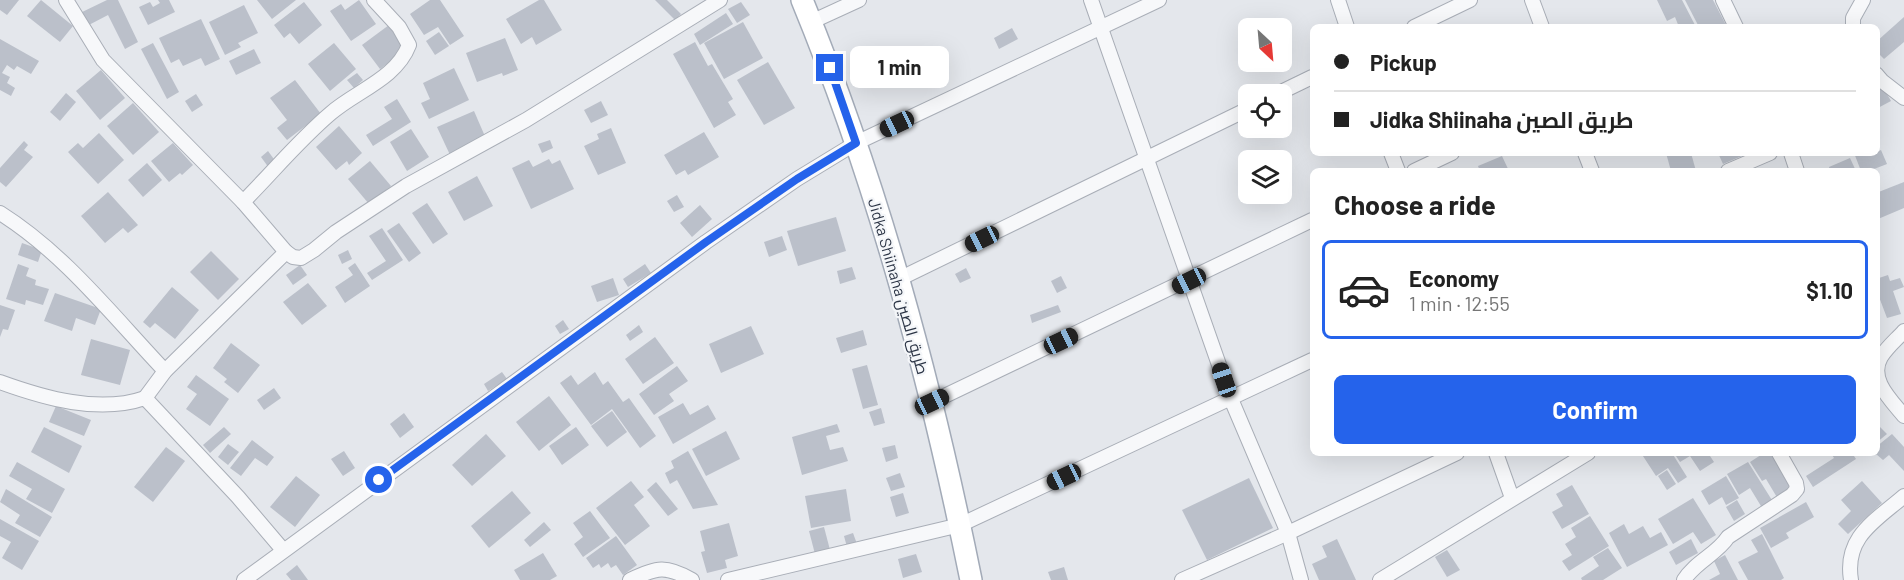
<!DOCTYPE html>
<meta charset="utf-8">
<style>
body{margin:0;font-family:Barlow,Cairo,sans-serif;background:#f2f2f2;color:#222;height:100vh;display:flex;flex-direction:column;font-size:22px;white-space:nowrap}
*{box-sizing:border-box;margin:0}
p{font-size:20px;color:#767676}
.icon{flex:none;width:33px;height:33px;fill:none;stroke:currentColor;stroke-width:2;stroke-linecap:round;stroke-linejoin:round}
.map{position:relative;flex:1;overflow:hidden}
.sheet{position:absolute;left:1310px;top:168px;width:570px;height:288px;display:flex;flex-direction:column;background:#fff;border-radius:9px;box-shadow:0 6px 24px #0002}
.sheet>*{flex:none}
.guide{position:absolute;left:1310px;top:24px;width:570px;height:132px;border-radius:9px;box-shadow:0 6px 24px #0002;display:grid;align-content:center;height:132px;padding:0 24px;background:#fff}
.needle{width:39px;rotate:154deg}
.buttons{position:absolute;left:1238px;top:18px;display:grid;gap:12px}
.buttons a{display:grid;place-items:center;width:54px;height:54px;border-radius:9px;background:#fff;box-shadow:0 6px 24px #0002;font-size:30px}
.end{position:absolute;width:27px;height:27px;margin:-14px;border:8px solid #2563eb;background:#fff;box-shadow:0 0 0 3px #fff}
.from{border-radius:50%}
.bubble{position:absolute;height:42px;border-radius:9px;background:#fff;box-shadow:0 6px 24px #0002;font-size:20px;font-weight:700;line-height:42px;text-align:center}
.car{position:absolute;width:18px;height:36px;margin:-18px -9px;border-radius:8px;box-shadow:0 0 4px 2px #0007;background:linear-gradient(#222 24%,#8ab4d8 0 40%,#222 0 76%,#8ab4d8 0 86%,#222 0)}
.guide b{display:flex;align-items:center;gap:21px;height:57px;font-size:22px}
.guide b+b{border-top:2px solid #e0e0e0}
.guide i{width:15px;height:15px;background:#222}
ul{padding:0;list-style:none}
li{display:flex;align-items:center;gap:18px;height:99px;margin:0 12px 9px;padding:0 12px;border:3px solid transparent;border-radius:9px}
li div{flex:1}
li b{display:block;font-size:22px}
li em{font-style:normal;font-weight:700}
li.selected{border-color:#2563eb}
li>.icon{width:54px;height:54px;stroke-width:1.5}
h2{padding:0 24px;font-size:27px;line-height:72px}
.action{display:flex;gap:12px;margin-top:auto;padding:12px 24px}
.action a{flex:1;height:69px;border-radius:9px;background:#2563eb;color:#fff;font-size:24px;font-weight:700;line-height:69px;text-align:center}
.map>svg:first-child{display:block}
.building{fill:#bbc0ca}
.lines{fill:none;stroke-linecap:round;stroke-linejoin:round}
.minor-casing{stroke:#a9aeb7;stroke-width:16}
.primary-casing{stroke:#a3abb8;stroke-width:24}
.minor{stroke:#f7f8fa;stroke-width:14}
.primary{stroke:#fff;stroke-width:21}
.route{stroke:#2563eb;stroke-width:8}
.labels{text-anchor:middle;dominant-baseline:central;stroke-width:4.5;stroke-linejoin:round;paint-order:stroke}
.street-label{font-size:16px;fill:#2b3445;stroke:#f4f6f9}
</style>
<div class="map">
<svg width="1904" height="580" viewBox="0 0 1904 580">
<rect width="100%" height="100%" fill="#e4e7ec"/>
<g class="building">
<polygon points="0,0 19,0 7,15 0,10"/>
<polygon points="41,0 73,26 60,42 27,16"/>
<polygon points="107,0 118,0 138,42 125,49 108,15 85,27 78,14"/>
<polygon points="158,0 169,0 175,12 148,25 139,7 150,2 153,7 160,3"/>
<polygon points="257,0 296,0 272,19"/>
<polygon points="359,0 376,24 351,41 330,11 341,4 345,10"/>
<polygon points="430,0 440,0 464,36 450,45 438,27 424,35 410,14"/>
<polygon points="539,0 544,0 562,30 536,45 532,37 521,44 506,19"/>
<polygon points="655,0 667,0 681,14 675,20"/>
<polygon points="1657,0 1682,0 1696,27 1679,27 1675,17 1667,21"/>
<polygon points="1685,0 1713,0 1726,25 1699,27"/>
<polygon points="304,2 322,25 299,44 290,33 284,38 274,25"/>
<polygon points="741,2 750,15 737,23 728,9"/>
<polygon points="244,5 258,33 238,43 241,47 225,55 209,22"/>
<polygon points="726,13 733,24 700,45 694,34"/>
<polygon points="1904,17 1904,42 1884,59 1876,51 1876,42"/>
<polygon points="201,19 220,59 205,66 201,58 183,66 179,59 171,63 159,38"/>
<polygon points="743,22 763,58 724,79 704,43"/>
<polygon points="389,25 407,49 380,69 362,45"/>
<polygon points="1012,28 1018,39 999,49 994,38"/>
<polygon points="439,32 449,46 435,55 426,41"/>
<polygon points="505,38 518,70 503,76 502,73 477,82 466,53"/>
<polygon points="0,39 39,61 31,74 17,66 14,70 7,65 2,73 10,77 7,83 15,88 11,96 0,90"/>
<polygon points="695,42 708,66 712,64 733,99 728,102 736,115 714,128 673,54"/>
<polygon points="153,43 179,92 167,99 141,49"/>
<polygon points="334,43 356,69 330,91 308,64"/>
<polygon points="254,49 261,63 236,75 229,61"/>
<polygon points="768,62 795,108 764,125 737,80"/>
<polygon points="454,68 469,100 429,119 421,103 430,99 423,83"/>
<polygon points="101,70 125,98 100,120 76,91"/>
<polygon points="357,73 363,80 354,88 347,80"/>
<polygon points="295,80 321,114 287,140 277,128 287,120 270,98"/>
<polygon points="1883,87 1891,101 1876,109 1876,91"/>
<polygon points="66,93 76,102 60,121 50,112"/>
<polygon points="196,94 203,105 192,112 185,101"/>
<polygon points="397,99 411,122 373,146 366,135 392,119 384,107"/>
<polygon points="601,101 608,115 591,123 584,110"/>
<polygon points="133,103 159,132 133,155 107,126"/>
<polygon points="474,111 487,141 451,157 437,127"/>
<polygon points="339,126 362,153 349,165 347,161 336,170 316,147"/>
<polygon points="611,128 626,163 598,175 584,146 599,139 597,134"/>
<polygon points="411,129 429,157 407,171 390,142"/>
<polygon points="704,132 719,157 688,175 685,170 676,175 664,155"/>
<polygon points="99,133 124,160 98,184 68,152 78,143 83,148"/>
<polygon points="550,140 553,148 542,153 538,144"/>
<polygon points="24,141 28,145 24,150 33,157 6,187 0,182 0,168"/>
<polygon points="173,143 193,165 182,175 180,173 169,182 151,161"/>
<polygon points="1881,150 1887,164 1869,171 1861,171 1854,153 1868,153 1869,156"/>
<polygon points="268,151 276,162 269,168 261,157"/>
<polygon points="1666,153 1691,153 1696,171 1671,171"/>
<polygon points="1718,153 1749,153 1723,164"/>
<polygon points="1502,156 1509,171 1480,171 1478,166"/>
<polygon points="1850,158 1856,171 1830,171 1829,167"/>
<polygon points="549,159 552,164 560,160 574,189 531,209 512,168 529,160 533,167"/>
<polygon points="370,161 391,186 369,204 348,179"/>
<polygon points="147,163 162,180 143,197 128,180"/>
<polygon points="477,176 493,206 464,221 448,192"/>
<polygon points="1904,182 1904,208 1878,219 1876,193"/>
<polygon points="108,192 138,225 128,233 123,228 105,243 81,216"/>
<polygon points="677,195 684,207 674,212 667,201"/>
<polygon points="427,203 448,234 433,244 412,213"/>
<polygon points="700,205 712,219 692,237 680,223"/>
<polygon points="836,217 846,251 798,266 787,231"/>
<polygon points="399,223 421,253 409,262 387,231"/>
<polygon points="382,228 403,260 372,280 367,273 386,261 369,236"/>
<polygon points="782,236 787,250 769,257 764,242"/>
<polygon points="22,243 42,250 38,262 18,255"/>
<polygon points="348,250 352,259 342,264 338,255"/>
<polygon points="211,251 239,279 218,300 190,272"/>
<polygon points="355,263 370,286 345,303 335,287 353,275 348,268"/>
<polygon points="18,264 29,268 26,276 36,280 35,285 49,289 43,305 26,300 25,305 6,299"/>
<polygon points="645,264 651,273 628,287 623,279"/>
<polygon points="300,265 307,275 293,285 286,275"/>
<polygon points="852,267 856,279 840,284 837,271"/>
<polygon points="966,268 971,278 960,283 955,274"/>
<polygon points="1888,275 1890,281 1900,278 1904,287 1893,291 1901,314 1887,318 1876,289 1876,279"/>
<polygon points="1061,276 1067,288 1057,293 1051,281"/>
<polygon points="613,278 619,295 597,302 591,286"/>
<polygon points="308,283 327,306 302,325 283,302"/>
<polygon points="172,287 199,310 175,339 155,323 150,328 143,322"/>
<polygon points="55,293 101,309 95,325 76,318 72,331 44,321"/>
<polygon points="0,305 15,310 8,330 3,329 0,337"/>
<polygon points="1058,305 1061,312 1032,323 1030,315"/>
<polygon points="563,320 569,329 560,334 555,326"/>
<polygon points="639,325 643,332 630,341 626,335"/>
<polygon points="751,326 764,354 721,373 709,344"/>
<polygon points="863,330 867,345 841,353 836,338"/>
<polygon points="655,337 674,363 643,384 625,359"/>
<polygon points="91,339 130,350 120,385 81,375"/>
<polygon points="231,343 260,365 238,393 224,382 227,379 213,368"/>
<polygon points="867,365 878,405 863,409 852,369"/>
<polygon points="677,366 688,381 669,394 674,401 654,415 639,394"/>
<polygon points="502,372 507,379 488,391 484,384"/>
<polygon points="595,372 603,385 608,381 623,402 629,398 656,436 640,448 612,409 591,425 560,383 571,375 578,385"/>
<polygon points="196,375 229,399 210,426 186,409 197,394 187,387"/>
<polygon points="274,388 281,398 264,410 257,400"/>
<polygon points="549,396 571,425 539,451 516,422"/>
<polygon points="683,403 690,415 708,405 716,419 673,444 658,417"/>
<polygon points="56,406 91,420 84,436 49,422"/>
<polygon points="881,408 885,423 874,426 869,412"/>
<polygon points="612,411 627,432 607,447 591,426"/>
<polygon points="404,413 414,427 400,438 390,424"/>
<polygon points="1876,423 1887,434 1876,443"/>
<polygon points="837,424 840,432 826,436 830,450 843,447 848,461 802,475 792,437"/>
<polygon points="44,427 82,446 69,473 31,452"/>
<polygon points="224,427 231,434 210,453 203,445"/>
<polygon points="576,427 589,445 562,465 549,446"/>
<polygon points="726,431 740,459 706,476 692,449"/>
<polygon points="486,434 506,456 472,486 452,465"/>
<polygon points="1892,434 1904,447 1904,471 1889,455 1883,460 1876,454 1876,447"/>
<polygon points="252,440 274,457 267,466 255,458 241,476 230,468"/>
<polygon points="228,444 239,452 228,465 218,457"/>
<polygon points="895,445 898,458 886,462 882,448"/>
<polygon points="166,447 185,461 153,502 134,487"/>
<polygon points="344,451 355,468 343,476 331,459"/>
<polygon points="688,451 718,505 693,509 677,480 670,484 665,473 674,468 671,461"/>
<polygon points="1641,453 1672,453 1687,477 1678,483 1668,468 1656,476"/>
<polygon points="1674,453 1708,453 1714,462 1700,471 1690,456 1680,462"/>
<polygon points="1764,453 1773,453 1796,489 1778,499 1766,479 1762,481 1750,462"/>
<polygon points="1831,453 1852,453 1856,459 1813,487 1806,476 1834,458"/>
<polygon points="17,462 65,489 52,513 26,499 32,489 9,476"/>
<polygon points="1748,462 1775,505 1764,511 1750,488 1739,495 1727,474"/>
<polygon points="1667,470 1676,484 1667,490 1658,476"/>
<polygon points="900,473 905,487 891,491 886,478"/>
<polygon points="296,476 320,495 295,527 270,507"/>
<polygon points="1726,476 1739,498 1726,505 1722,497 1709,505 1701,491"/>
<polygon points="1249,478 1273,528 1207,560 1182,510"/>
<polygon points="631,481 644,497 634,505 650,526 625,545 596,508"/>
<polygon points="1862,481 1882,503 1848,534 1838,524 1851,511 1841,500"/>
<polygon points="656,482 678,509 668,516 647,490"/>
<polygon points="1572,485 1589,514 1562,529 1552,512 1563,506 1556,494"/>
<polygon points="6,489 52,517 40,537 15,523 20,515 0,502"/>
<polygon points="846,489 851,521 811,528 805,496"/>
<polygon points="512,491 531,513 489,548 471,526"/>
<polygon points="903,493 909,513 896,517 890,497"/>
<polygon points="1693,498 1716,535 1701,544 1693,532 1673,544 1658,519"/>
<polygon points="1737,500 1745,514 1734,521 1726,507"/>
<polygon points="1806,502 1814,517 1786,533 1789,538 1771,548 1760,528"/>
<polygon points="590,511 610,538 583,557 574,544 583,537 573,523"/>
<polygon points="1590,516 1609,546 1569,571 1562,561 1572,555 1565,544 1576,537 1571,528"/>
<polygon points="0,519 39,541 22,570 2,558 11,542 0,536"/>
<polygon points="544,522 551,530 530,547 524,540"/>
<polygon points="729,523 738,556 725,560 727,568 707,573 701,552 705,551 700,531"/>
<polygon points="1624,524 1629,534 1643,526 1650,538 1661,532 1668,545 1627,567 1609,533"/>
<polygon points="824,527 830,550 815,554 809,531"/>
<polygon points="853,533 857,544 847,547 844,536"/>
<polygon points="1762,534 1784,578 1781,580 1748,580 1738,562 1758,552 1751,540"/>
<polygon points="616,536 637,565 623,575 616,565 611,568 608,563 601,568 599,564 593,568 586,558"/>
<polygon points="1337,539 1356,580 1319,580 1312,564 1327,557 1322,546"/>
<polygon points="1691,539 1698,553 1676,565 1669,552"/>
<polygon points="1608,548 1622,568 1603,580 1582,580 1581,578 1599,566 1593,557"/>
<polygon points="1447,550 1460,570 1447,577 1435,557"/>
<polygon points="543,553 557,576 550,580 520,580 514,570"/>
<polygon points="916,554 922,572 903,578 898,559"/>
<polygon points="1725,555 1738,580 1709,580 1720,574 1714,561"/>
<polygon points="297,565 308,580 291,580 286,574"/>
<polygon points="1064,567 1068,580 1051,580 1048,572"/>
</g>
<g class="lines">
<g class="minor-casing">
<g id="minor">
<polyline points="66,0 103,60 243,202 286,252"/>
<polyline points="1091,0 1231,399 1288,533 1301,580"/>
<polyline points="1338,0 1347,27"/>
<polyline points="1532,0 1542,27"/>
<polyline points="1723,0 1736,27"/>
<polyline points="811,22 859,0"/>
<polyline points="1414,27 1470,0"/>
<polyline points="1853,27 1853,18 1863,0"/>
<polyline points="1876,74 1882,81 1904,98"/>
<polyline points="1277,94 1312,77"/>
<polyline points="1391,153 1398,171"/>
<polyline points="1585,153 1592,171"/>
<polyline points="1791,153 1797,171"/>
<polyline points="1414,171 1452,153"/>
<polyline points="1728,171 1770,153"/>
<path d="M243 202C272 173 299 140 331 113 356 91 396 79 409 45L399 27 374 0"/>
<path d="M0 213C65 254 112 315 165 371"/>
<polyline points="899,279 1248,109"/>
<path d="M1904 331C1897 339 1887 347 1881 357 1868 379 1891 400 1904 416"/>
<path d="M0 382C44 398 99 414 145 398L238 497 283 550"/>
<polyline points="145,398 165,371 286,252 293,257 301,258 314,250 336,232 406,186 526,120 720,0"/>
<polyline points="932,402 1312,220"/>
<polyline points="1496,453 1512,498"/>
<polyline points="244,580 706,242 797,179 856,143 1159,0"/>
<path d="M630 580C657 567 666 565 692 580"/>
<polyline points="728,580 960,525 1312,360"/>
<polyline points="1182,580 1288,533 1457,453"/>
<polyline points="1380,580 1588,453"/>
<path d="M1684 580C1695 562 1717 554 1728 537L1792 495 1797 489 1796 483 1779 453"/>
<path d="M1851 580C1844 537 1875 521 1904 496"/>
</g>
</g>
<g class="primary-casing">
<path id="primary" d="M802 0C879 187 931 382 971 580"/>
</g>
<use href="#minor" class="minor"/>
<use href="#primary" class="primary"/>
</g>
<g class="lines">
<polyline class="route" points="379,480 706,242 797,179 856,143 830,68"/>
</g>
<g class="labels">
<g class="street-label">
<text transform="translate(899 286) rotate(74)">Jidka Shiinaha طريق الصين</text>
</g>
</g>
</svg>
<div class="buttons">
<a><svg class="needle" viewBox="-14 -14 28 28"><path d="M0-13l5 13h-10z" fill="#e53935"/><path d="M0 13l5-13h-10z" fill="#767676"/></svg></a>
<a><svg class="icon" aria-label="locate" viewBox="0 0 24 24"><circle cx="12" cy="12" r="6"/><path d="M12 2v4M12 18v4M2 12h4M18 12h4"/></svg></a>
<a><svg class="icon" aria-label="layers" viewBox="0 0 24 24"><path d="M12 4l9 5-9 5-9-5zM3 14l9 5 9-5"/></svg></a>
</div>
<i class="end from" style="left:379px;top:480px"></i>
<i class="end" style="left:830px;top:68px"></i>
<div class="bubble" style="left:850px;top:46px;width:99px">1 min</div>
<i class="car" style="left:897px;top:124px;rotate:245deg"></i>
<i class="car" style="left:982px;top:239px;rotate:244deg"></i>
<i class="car" style="left:1189px;top:281px;rotate:244deg"></i>
<i class="car" style="left:1061px;top:341px;rotate:65deg"></i>
<i class="car" style="left:1224px;top:380px;rotate:341deg"></i>
<i class="car" style="left:932px;top:402px;rotate:65deg"></i>
<i class="car" style="left:1064px;top:477px;rotate:245deg"></i>
<div class="guide">
<b><i class="from"></i>Pickup</b>
<b><i></i>Jidka Shiinaha طريق الصين</b>
</div>
<section class="sheet">
<h2>Choose a ride</h2>
<ul>
<li class="selected"><svg class="icon" aria-label="car" viewBox="0 0 24 24"><path d="M5 17H2v-5l4-1 3-4h7l3 4 3 1v5h-3M9 17h6M6 11h13"/><circle cx="7" cy="17" r="2"/><circle cx="17" cy="17" r="2"/></svg><div><b>Economy</b><p>1 min · 12:55</p></div><em>$1.10</em></li>
</ul>
<div class="action"><a>Confirm</a></div>
</section>
</div>
